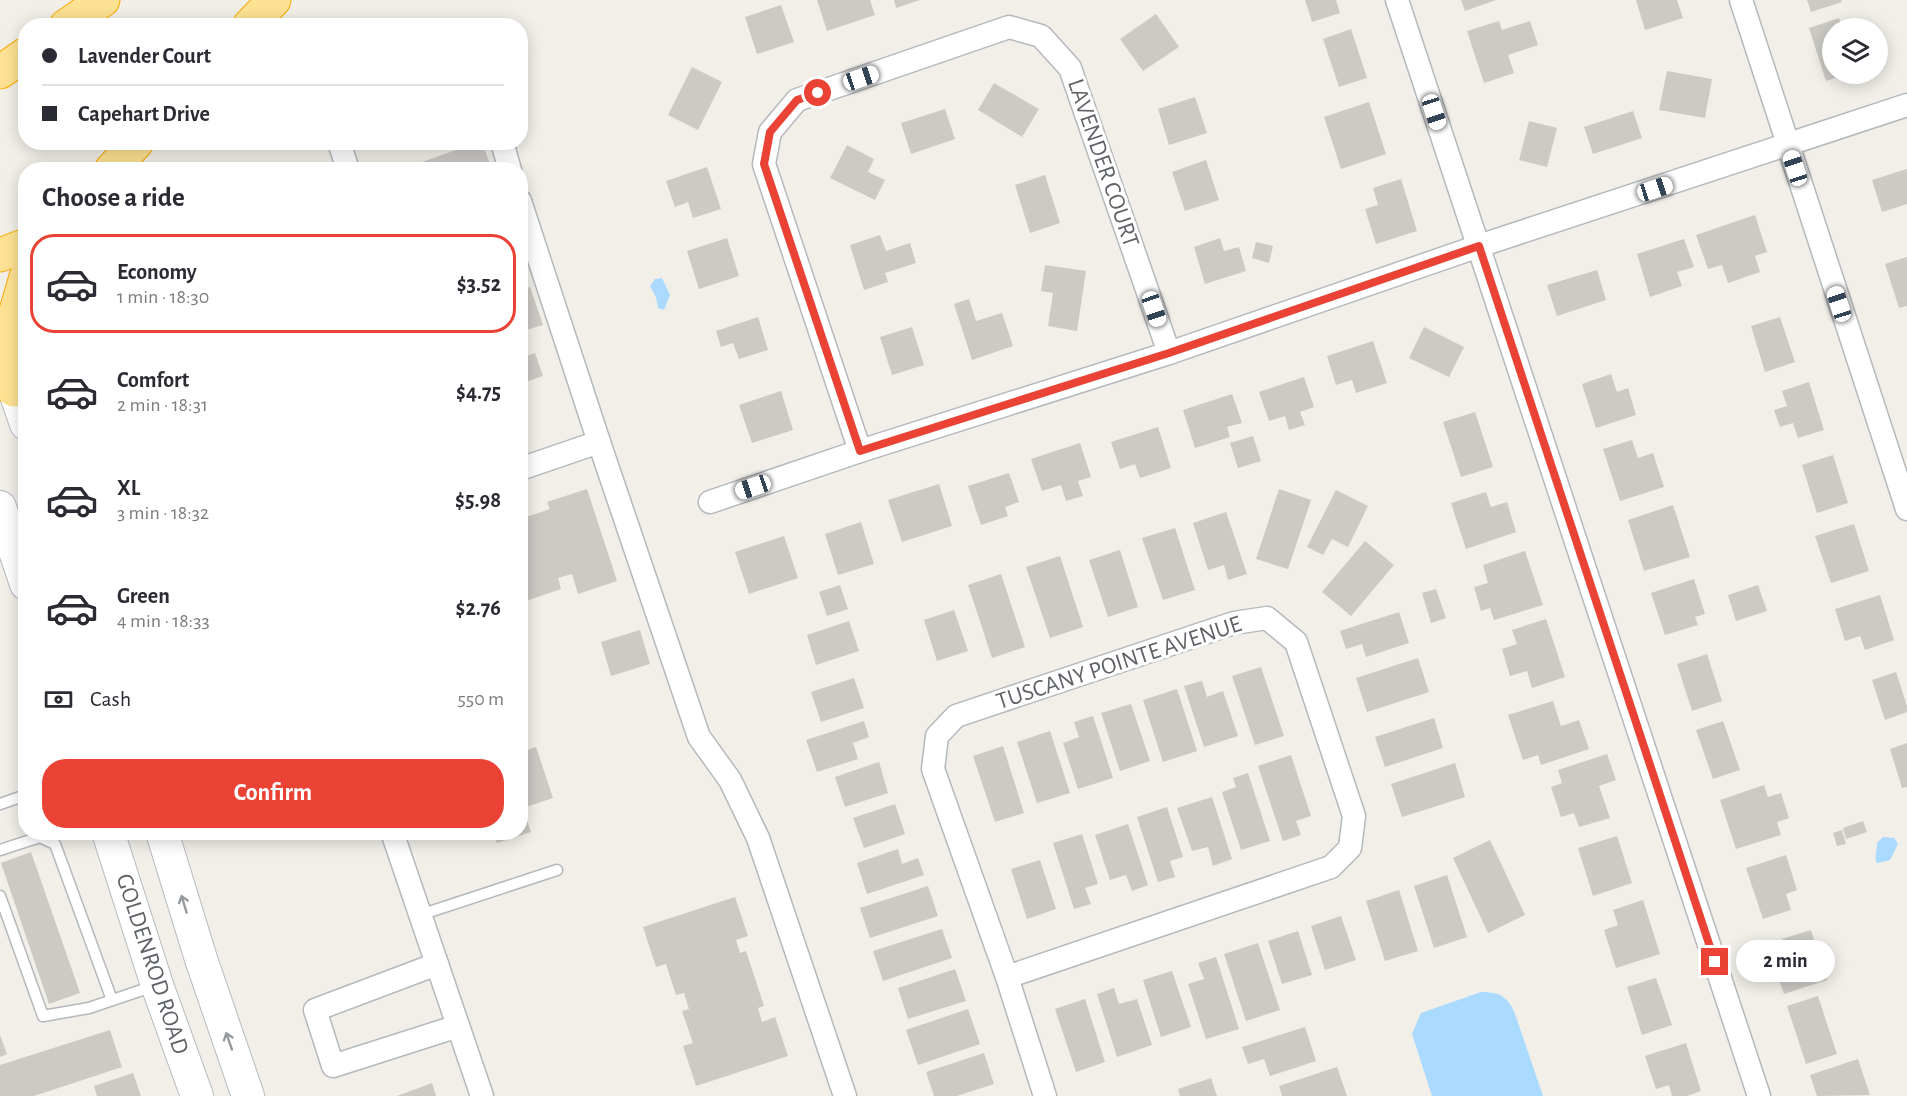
<!DOCTYPE html>
<meta charset="utf-8">
<style>
body{margin:0;font-family:"Alegreya Sans",sans-serif;background:#f2f2f3;color:#2b2b33;height:100vh;display:flex;flex-direction:column;font-size:22px;white-space:nowrap}
*{box-sizing:border-box;margin:0}
p{font-size:20px;color:#7c7c81}
.icon{flex:none;width:33px;height:33px;fill:none;stroke:currentColor;stroke-width:2;stroke-linecap:round;stroke-linejoin:round}
.map{position:relative;flex:1;overflow:hidden}
.details{position:absolute;left:18px;top:162px;width:510px;height:678px;display:flex;flex-direction:column;background:#fff;border-radius:24px;box-shadow:0 3px 15px #0003}
.details>*{flex:none}
.guide{position:absolute;left:18px;top:18px;width:510px;height:132px;border-radius:24px;box-shadow:0 3px 15px #0003;display:grid;align-content:center;height:132px;padding:0 24px;background:#fff}
.controls{position:absolute;left:1822px;top:18px;display:grid;gap:12px}
.controls a{display:grid;place-items:center;width:66px;height:66px;border-radius:50%;background:#fff;box-shadow:0 3px 15px #0003;font-size:30px}
.end{position:absolute;width:27px;height:27px;margin:-14px;border:8px solid #ea4335;background:#fff;box-shadow:0 0 0 3px #fff}
.from{border-radius:50%}
.bubble{position:absolute;height:42px;border-radius:21px;background:#fff;box-shadow:0 3px 15px #0003;font-size:20px;font-weight:700;line-height:42px;text-align:center}
.car{position:absolute;width:18px;height:36px;margin:-18px -9px;border-radius:8px;box-shadow:0 0 4px 2px #0007;background:linear-gradient(#fff 24%,#345 0 40%,#fff 0 76%,#345 0 86%,#fff 0)}
.guide b{display:flex;align-items:center;gap:21px;height:57px;font-size:22px}
.guide b+b{border-top:2px solid #e1e1e2}
.guide i{width:15px;height:15px;background:#2b2b33}
ul{padding:0;list-style:none}
li{display:flex;align-items:center;gap:18px;height:99px;margin:0 12px 9px;padding:0 12px;border:3px solid transparent;border-radius:24px}
li div{flex:1}
li b{display:block;font-size:22px}
li em{font-style:normal;font-weight:700}
li.current{border-color:#ea4335}
li>.icon{width:54px;height:54px;stroke-width:1.5}
h2{padding:0 24px;font-size:27px;line-height:72px}
.pay{display:flex;align-items:center;gap:15px;height:66px;padding:0 24px;font-size:22px}
.pay p{margin-inline-start:auto}
.button{display:flex;gap:12px;margin-top:auto;padding:12px 24px}
.button a{flex:1;height:69px;border-radius:24px;background:#ea4335;color:#fff;font-size:24px;font-weight:700;line-height:69px;text-align:center}
.map>svg:first-child{display:block}
.water{fill:#aadaff}
.building{fill:#cccac5}
.lines{fill:none;stroke-linecap:round;stroke-linejoin:round}
.service-casing{stroke:#b5b8bc;stroke-width:13}
.minor-casing{stroke:#b5b8bc;stroke-width:25}
.secondary-casing{stroke:#b6babf;stroke-width:34}
.motorway-casing{stroke:#f9ab00;stroke-width:35}
.service{stroke:#fff;stroke-width:10}
.minor{stroke:#fff;stroke-width:22}
.secondary{stroke:#fff;stroke-width:32}
.motorway{stroke:#fde293;stroke-width:33}
.oneway{stroke:#979a9d}
.route{stroke:#ea4335;stroke-width:8}
.labels{text-anchor:middle;dominant-baseline:central;stroke-width:6;stroke-linejoin:round;paint-order:stroke}
.street-label{font-size:24px;fill:#5f6368;stroke:#fff}
</style>
<div class="map">
<svg width="1907" height="1096" viewBox="0 0 1907 1096">
<rect width="100%" height="100%" fill="#f1efe8"/>
<g class="water">
<polygon points="662,278 670,295 664,310 658,308 656,297 650,286 655,279"/>
<path d="M1883 837 1894 838 1898 844 1890 860 1878 863 1876 862C1875 855 1877 850 1877 843Z"/>
<path d="M1481 992C1498 992 1506 995 1514 1011L1543 1096H1432L1412 1034 1421 1013Z"/>
</g>
<g class="building">
<polygon points="817,0 870,0 875,15 827,31"/>
<polygon points="894,0 920,0 896,8"/>
<polygon points="1305,0 1336,0 1340,13 1312,22"/>
<polygon points="1461,0 1496,0 1465,11"/>
<polygon points="1636,0 1677,0 1683,18 1645,30"/>
<polygon points="1807,0 1841,0 1842,2 1811,12"/>
<polygon points="781,5 794,42 757,54 745,17"/>
<polygon points="1156,14 1179,47 1143,71 1120,39"/>
<polygon points="1839,18 1842,28 1833,28 1833,74 1847,74 1826,81 1809,28"/>
<polygon points="1499,21 1502,30 1530,21 1538,45 1508,55 1514,73 1484,83 1467,31"/>
<polygon points="1351,29 1367,78 1339,87 1323,39"/>
<polygon points="692,67 722,82 698,130 668,115"/>
<polygon points="1667,71 1712,79 1705,118 1659,110"/>
<polygon points="994,83 1039,109 1022,137 978,110"/>
<polygon points="1195,97 1207,133 1169,145 1158,109"/>
<polygon points="1369,102 1386,154 1341,169 1324,117"/>
<polygon points="945,109 955,139 911,154 901,123"/>
<polygon points="1633,111 1642,138 1593,154 1584,127"/>
<polygon points="1529,121 1557,128 1547,167 1519,160"/>
<polygon points="478,142 482,142 492,170 400,170"/>
<polygon points="847,145 874,159 868,172 885,180 875,200 830,178"/>
<polygon points="1206,160 1219,200 1185,211 1172,172"/>
<polygon points="707,167 721,209 693,218 688,202 675,207 666,181"/>
<polygon points="1907,169 1907,204 1882,212 1872,180"/>
<polygon points="1045,175 1060,223 1030,233 1015,185"/>
<polygon points="1401,179 1417,231 1376,244 1365,209 1378,205 1373,188"/>
<polygon points="1755,215 1767,252 1755,256 1760,272 1728,283 1722,265 1708,269 1696,235"/>
<polygon points="880,235 886,251 910,243 916,263 885,273 888,282 864,290 850,245"/>
<polygon points="727,238 739,276 699,289 687,251"/>
<polygon points="1220,238 1224,251 1239,247 1246,271 1205,284 1194,247"/>
<polygon points="1684,239 1694,267 1677,272 1682,286 1650,297 1637,254"/>
<polygon points="1256,242 1273,246 1269,263 1252,258"/>
<polygon points="1907,257 1907,306 1899,308 1885,264"/>
<polygon points="1045,265 1086,271 1077,331 1048,326 1053,293 1041,291"/>
<polygon points="1597,270 1606,300 1557,316 1547,285"/>
<polygon points="530,287 543,325 520,332 520,290"/>
<polygon points="969,299 976,321 1002,313 1013,346 972,360 954,304"/>
<polygon points="758,317 768,350 739,359 733,343 721,347 716,331"/>
<polygon points="1780,317 1795,362 1765,372 1751,326"/>
<polygon points="912,327 924,365 892,375 880,337"/>
<polygon points="1424,327 1464,347 1449,377 1409,358"/>
<polygon points="1373,341 1387,383 1356,393 1352,380 1336,385 1327,356"/>
<polygon points="535,353 543,376 520,384 520,358"/>
<polygon points="1611,374 1617,392 1628,388 1636,415 1596,428 1582,384"/>
<polygon points="1304,377 1314,407 1300,412 1305,425 1289,430 1285,416 1269,421 1259,392"/>
<polygon points="1809,382 1824,430 1798,438 1793,423 1780,427 1774,410 1787,406 1782,391"/>
<polygon points="781,391 793,430 752,443 739,405"/>
<polygon points="1232,394 1242,423 1227,427 1230,437 1195,448 1183,410"/>
<polygon points="1475,412 1493,467 1461,477 1443,422"/>
<polygon points="1158,427 1171,468 1140,478 1135,464 1120,469 1111,442"/>
<polygon points="1253,436 1261,461 1238,468 1230,443"/>
<polygon points="1632,440 1638,458 1653,453 1664,487 1620,501 1603,449"/>
<polygon points="1080,443 1091,477 1078,481 1083,496 1066,501 1061,485 1042,491 1031,459"/>
<polygon points="1833,455 1848,503 1817,513 1802,465"/>
<polygon points="1009,473 1019,502 1005,507 1008,516 981,525 968,486"/>
<polygon points="939,484 952,526 902,542 888,500"/>
<polygon points="587,489 617,581 578,594 572,574 558,578 561,589 520,603 520,519 550,509 547,502"/>
<polygon points="1279,489 1311,500 1288,569 1256,559"/>
<polygon points="1336,490 1368,506 1348,547 1332,539 1323,555 1307,547"/>
<polygon points="1486,492 1491,507 1507,502 1516,532 1466,549 1451,503"/>
<polygon points="1673,505 1690,557 1644,571 1628,520"/>
<polygon points="1226,512 1247,574 1228,580 1224,565 1208,570 1193,523"/>
<polygon points="861,522 874,564 838,575 825,534"/>
<polygon points="1854,524 1869,571 1831,583 1815,536"/>
<polygon points="1175,528 1195,590 1163,600 1142,538"/>
<polygon points="784,536 798,578 749,594 735,552"/>
<polygon points="1365,541 1394,565 1351,616 1322,592"/>
<polygon points="1120,550 1138,607 1108,617 1089,560"/>
<polygon points="1525,551 1543,605 1494,620 1490,608 1481,611 1474,587 1488,583 1483,565"/>
<polygon points="1060,556 1083,627 1050,638 1026,567"/>
<polygon points="1001,574 1025,647 992,658 968,585"/>
<polygon points="1694,579 1705,614 1695,617 1698,625 1665,635 1651,593"/>
<polygon points="840,585 848,609 827,616 819,592"/>
<polygon points="1758,585 1767,611 1736,621 1728,595"/>
<polygon points="1436,589 1446,618 1431,623 1422,593"/>
<polygon points="1880,595 1894,640 1865,650 1860,636 1845,641 1835,609"/>
<polygon points="954,610 968,651 937,661 924,620"/>
<polygon points="1399,612 1409,643 1366,657 1362,644 1346,649 1340,631"/>
<polygon points="1546,619 1565,677 1532,688 1527,671 1510,676 1502,649 1517,644 1512,630"/>
<polygon points="849,621 859,651 816,665 807,635"/>
<polygon points="640,630 650,664 611,676 601,642"/>
<polygon points="1707,654 1722,701 1692,711 1677,664"/>
<polygon points="1418,658 1429,692 1367,712 1356,678"/>
<polygon points="1261,667 1284,736 1255,745 1232,676"/>
<polygon points="1896,672 1907,706 1907,712 1885,720 1872,680"/>
<polygon points="854,678 864,708 821,722 811,692"/>
<polygon points="1202,681 1207,697 1223,691 1238,736 1204,747 1184,686"/>
<polygon points="1177,689 1197,751 1163,762 1143,700"/>
<polygon points="1553,701 1561,726 1579,720 1589,749 1541,765 1538,755 1523,760 1508,715"/>
<polygon points="1131,704 1150,761 1120,771 1101,713"/>
<polygon points="1093,716 1113,778 1078,789 1063,743 1079,737 1074,722"/>
<polygon points="1434,718 1443,748 1385,767 1375,737"/>
<polygon points="864,721 869,737 853,743 858,759 817,772 806,740"/>
<polygon points="1723,721 1740,770 1713,779 1696,730"/>
<polygon points="1050,731 1070,793 1037,803 1017,742"/>
<polygon points="520,733 527,750 536,747 553,798 523,808 531,832 497,843 493,832 520,832"/>
<polygon points="1907,743 1907,787 1902,788 1890,749"/>
<polygon points="1003,746 1024,813 995,822 973,756"/>
<polygon points="1607,754 1616,780 1599,786 1610,818 1579,827 1574,813 1561,817 1551,787 1562,783 1558,770"/>
<polygon points="1291,755 1311,816 1296,821 1301,835 1283,841 1258,766"/>
<polygon points="879,762 888,793 845,807 835,777"/>
<polygon points="1455,763 1465,797 1402,817 1391,784"/>
<polygon points="1248,773 1270,841 1241,850 1222,792 1236,787 1233,778"/>
<polygon points="1764,785 1768,797 1781,793 1789,818 1777,822 1781,835 1736,849 1720,800"/>
<polygon points="1212,797 1232,859 1213,866 1208,847 1192,851 1177,808"/>
<polygon points="895,804 905,834 864,848 853,818"/>
<polygon points="1167,807 1183,857 1170,861 1175,877 1158,882 1137,817"/>
<polygon points="1863,821 1867,832 1846,839 1843,828"/>
<polygon points="1128,824 1148,885 1132,891 1126,875 1110,880 1095,835"/>
<polygon points="1842,830 1846,844 1837,846 1833,833"/>
<polygon points="1082,834 1098,884 1085,888 1091,904 1074,909 1053,843"/>
<polygon points="1617,836 1632,883 1593,896 1578,848"/>
<polygon points="1490,840 1525,915 1488,933 1453,858"/>
<polygon points="898,849 902,864 918,858 924,875 867,894 857,863"/>
<polygon points="31,852 80,993 49,1004 1,863"/>
<polygon points="1786,855 1797,890 1786,894 1791,910 1763,919 1746,868"/>
<polygon points="1040,860 1056,909 1027,919 1011,869"/>
<polygon points="1447,875 1467,937 1434,948 1414,886"/>
<polygon points="928,886 938,916 870,938 860,908"/>
<polygon points="1399,890 1418,951 1385,961 1366,901"/>
<polygon points="735,897 748,936 736,940 740,953 746,951 764,1006 758,1008 762,1022 775,1017 788,1056 696,1086 683,1046 693,1043 682,1011 689,1009 684,993 676,995 666,964 656,967 643,927"/>
<polygon points="1643,900 1660,954 1616,968 1604,930 1618,925 1613,910"/>
<polygon points="1341,916 1356,960 1325,970 1311,926"/>
<polygon points="942,929 952,958 883,981 873,951"/>
<polygon points="1811,930 1827,980 1784,994 1778,977 1793,972 1782,939"/>
<polygon points="1298,931 1312,975 1282,984 1268,941"/>
<polygon points="1258,943 1280,1010 1246,1021 1224,954"/>
<polygon points="1216,957 1239,1029 1206,1039 1188,984 1204,979 1198,963"/>
<polygon points="955,969 966,1001 908,1019 898,988"/>
<polygon points="1172,971 1191,1027 1161,1037 1143,980"/>
<polygon points="1656,978 1672,1025 1642,1035 1627,987"/>
<polygon points="1114,988 1119,1004 1137,999 1152,1045 1117,1057 1097,994"/>
<polygon points="1818,996 1837,1054 1806,1064 1787,1006"/>
<polygon points="1085,999 1105,1062 1076,1072 1055,1009"/>
<polygon points="968,1009 980,1044 918,1065 906,1030"/>
<polygon points="1305,1027 1316,1061 1270,1076 1264,1059 1248,1064 1242,1047"/>
<polygon points="110,1030 122,1067 34,1096 0,1096 0,1065"/>
<polygon points="0,1035 7,1054 0,1057"/>
<polygon points="1686,1043 1701,1091 1687,1096 1672,1096 1669,1085 1656,1089 1645,1056"/>
<polygon points="984,1053 994,1084 957,1096 934,1096 926,1072"/>
<polygon points="1858,1059 1870,1095 1817,1096 1810,1075"/>
<polygon points="1337,1067 1347,1096 1282,1096 1279,1086"/>
<polygon points="133,1073 141,1096 97,1096 94,1086"/>
<polygon points="1211,1078 1217,1096 1180,1096 1178,1089"/>
<polygon points="432,1083 436,1096 397,1096"/>
</g>
<g class="lines">
<g class="service-casing">
<g id="service">
<polyline points="0,804 26,795"/>
<polyline points="0,850 40,837 55,844 112,1000"/>
<polyline points="0,896 43,1016 89,1008 154,986"/>
<polyline points="420,915 557,870"/>
</g>
</g>
<g class="minor-casing">
<g id="minor">
<polyline points="1397,0 1759,1096"/>
<polyline points="1741,0 1907,509"/>
<polyline points="339,142 348,170"/>
<polyline points="502,142 510,170"/>
<polyline points="520,201 599,442 520,469"/>
<polyline points="599,442 699,737 730,780 758,838 845,1096"/>
<polyline points="860,451 764,164 770,132 797,100 1009,27 1041,36 1070,68 1169,353"/>
<polyline points="710,502 860,451 1169,353 1479,246 1907,105"/>
<polyline points="392,832 482,1096"/>
<polyline points="437,964 315,1010 333,1066 458,1026"/>
<polyline points="1007,977 1331,867 1350,848 1354,816 1296,642 1267,618 1234,623 956,716 937,736 933,769 1007,977 1045,1096"/>
</g>
</g>
<g class="secondary-casing">
<g id="secondary">
<polyline points="6,366 26,424"/>
<polyline points="0,507 26,584"/>
<polyline points="108,832 157,985 197,1096"/>
<polyline points="162,832 201,959 248,1096"/>
</g>
</g>
<g class="motorway-casing">
<g id="motorway">
<polyline points="66,26 103,0"/>
<polyline points="249,26 274,0"/>
<polyline points="0,72 26,54"/>
<polyline points="111,170 137,142"/>
<polyline points="0,255 26,245"/>
<polyline points="14,390 14,318 26,277"/>
</g>
</g>
<use href="#service" class="service"/>
<use href="#minor" class="minor"/>
<use href="#secondary" class="secondary"/>
<use href="#motorway" class="motorway"/>
</g>
<defs><path id="oneway-shaft" d="M-6 0H5M1.5-3L5.5 0L1.5 3" fill="none" stroke-width="1.6" stroke-linecap="round" stroke-linejoin="round" transform="scale(1.5)"/></defs>
<g class="oneway">
<use href="#oneway-shaft" transform="translate(184 904) rotate(-107)"/>
<use href="#oneway-shaft" transform="translate(229 1041) rotate(-109)"/>
</g>
<g class="lines">
<polyline class="route" points="818,93 797,100 770,132 764,164 860,451 1169,353 1479,246 1715,962"/>
</g>
<g class="labels">
<g class="street-label">
<text transform="translate(1103 163) rotate(71)">LAVENDER COURT</text>
<text transform="translate(1119 663) rotate(-18)">TUSCANY POINTE AVENUE</text>
<text transform="translate(152 964) rotate(72)">GOLDENROD ROAD</text>
</g>
</g>
</svg>
<div class="controls">
<a><svg class="icon" aria-label="layers" viewBox="0 0 24 24"><path d="M12 4l9 5-9 5-9-5zM3 14l9 5 9-5"/></svg></a>
</div>
<i class="end from" style="left:818px;top:93px"></i>
<i class="end" style="left:1715px;top:962px"></i>
<div class="bubble" style="left:1736px;top:940px;width:99px">2 min</div>
<i class="car" style="left:861px;top:78px;rotate:71deg"></i>
<i class="car" style="left:1434px;top:112px;rotate:162deg"></i>
<i class="car" style="left:1795px;top:168px;rotate:342deg"></i>
<i class="car" style="left:1655px;top:189px;rotate:72deg"></i>
<i class="car" style="left:1839px;top:304px;rotate:342deg"></i>
<i class="car" style="left:1154px;top:309px;rotate:161deg"></i>
<i class="car" style="left:753px;top:487px;rotate:251deg"></i>
<div class="guide">
<b><i class="from"></i>Lavender Court</b>
<b><i></i>Capehart Drive</b>
</div>
<section class="details">
<h2>Choose a ride</h2>
<ul>
<li class="current"><svg class="icon" aria-label="car" viewBox="0 0 24 24"><path d="M5 17H2v-5l4-1 3-4h7l3 4 3 1v5h-3M9 17h6M6 11h13"/><circle cx="7" cy="17" r="2"/><circle cx="17" cy="17" r="2"/></svg><div><b>Economy</b><p>1 min · 18:30</p></div><em>$3.52</em></li>
<li><svg class="icon" aria-label="car" viewBox="0 0 24 24"><path d="M5 17H2v-5l4-1 3-4h7l3 4 3 1v5h-3M9 17h6M6 11h13"/><circle cx="7" cy="17" r="2"/><circle cx="17" cy="17" r="2"/></svg><div><b>Comfort</b><p>2 min · 18:31</p></div><em>$4.75</em></li>
<li><svg class="icon" aria-label="car" viewBox="0 0 24 24"><path d="M5 17H2v-5l4-1 3-4h7l3 4 3 1v5h-3M9 17h6M6 11h13"/><circle cx="7" cy="17" r="2"/><circle cx="17" cy="17" r="2"/></svg><div><b>XL</b><p>3 min · 18:32</p></div><em>$5.98</em></li>
<li><svg class="icon" aria-label="car" viewBox="0 0 24 24"><path d="M5 17H2v-5l4-1 3-4h7l3 4 3 1v5h-3M9 17h6M6 11h13"/><circle cx="7" cy="17" r="2"/><circle cx="17" cy="17" r="2"/></svg><div><b>Green</b><p>4 min · 18:33</p></div><em>$2.76</em></li>
</ul>
<div class="pay"><svg class="icon" aria-label="cash" viewBox="0 0 24 24"><path d="M3 7h18v10H3z"/><circle cx="12" cy="12" r="2"/></svg>Cash<p>550 m</p></div>
<div class="button"><a>Confirm</a></div>
</section>
</div>
